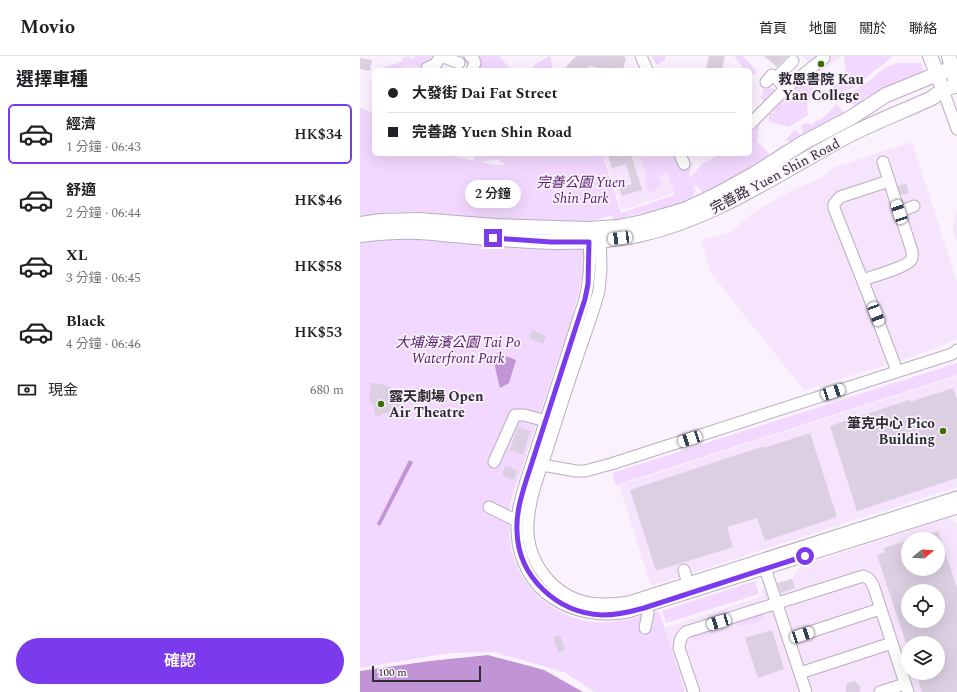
<!DOCTYPE html>
<html lang="zh-TW">
<meta charset="utf-8">
<style>
body{margin:0;font-family:Spectral,"Noto Sans TC",serif;background:#f2f2f2;color:#202124;height:100vh;display:flex;flex-direction:column;font-size:15px;white-space:nowrap}
*{box-sizing:border-box;margin:0}
p{font-size:13px;color:#757577}
.icon{flex:none;width:22px;height:22px;fill:none;stroke:currentColor;stroke-width:2;stroke-linecap:round;stroke-linejoin:round}
.map{position:relative;flex:1;overflow:hidden}
.drawer{display:flex;flex-direction:column;background:#fff;width:360px}
.drawer>*{flex:none}
.hud{position:absolute;left:12px;top:12px;width:380px;height:88px;border-radius:6px;box-shadow:0 4px 16px #0002;display:grid;align-content:center;height:88px;padding:0 16px;background:#fff}
.needle{width:26px;rotate:72deg}
.fabs{position:absolute;left:541px;top:476px;display:grid;gap:8px}
.fabs a{display:grid;place-items:center;width:44px;height:44px;border-radius:50%;background:#fff;box-shadow:0 4px 16px #0002;font-size:20px}
.scale{position:absolute;left:12px;bottom:10px;width:109px;box-sizing:border-box;padding-left:4px;border:2px solid #2f2b32;border-top:0;font-size:11px;line-height:14px;white-space:nowrap;color:#2f2b32;-webkit-text-stroke:3px #faf2fd;paint-order:stroke}
.end{position:absolute;width:18px;height:18px;margin:-9px;border:5px solid #7c3aed;background:#fff;box-shadow:0 0 0 2px #fff}
.from{border-radius:50%}
.bubble{position:absolute;height:28px;border-radius:14px;background:#fff;box-shadow:0 4px 16px #0002;font-size:13px;font-weight:600;line-height:28px;text-align:center}
.car{position:absolute;width:12px;height:24px;margin:-12px -6px;border-radius:5px;box-shadow:0 0 3px 1px #0007;background:linear-gradient(#fff 24%,#345 0 40%,#fff 0 76%,#345 0 86%,#fff 0)}
.hud b{display:flex;align-items:center;gap:14px;height:38px;font-size:15px}
.hud b+b{border-top:1px solid #e0e0e0}
.hud i{width:10px;height:10px;background:#202124}
ul{padding:0;list-style:none}
li{display:flex;align-items:center;gap:12px;height:60px;margin:0 8px 6px;padding:0 8px;border:2px solid transparent;border-radius:6px}
li div{flex:1}
li b{display:block;font-size:15px}
li em{font-style:normal;font-weight:600}
li.current{border-color:#7c3aed}
li>.icon{width:36px;height:36px;stroke-width:1.5}
h2{padding:0 16px;font-size:18px;line-height:48px}
.pay{display:flex;align-items:center;gap:10px;height:44px;padding:0 16px;font-size:15px}
.pay p{margin-inline-start:auto}
.action{display:flex;gap:8px;margin-top:auto;padding:8px 16px}
.action a{flex:1;height:46px;border-radius:24px;background:#7c3aed;color:#fff;font-size:16px;font-weight:600;line-height:46px;text-align:center}
header{display:flex;align-items:center;gap:24px;box-sizing:border-box;height:56px;padding:0 20px;background:#fff;border-bottom:1px solid #e0e0e0}
header strong{font-size:19px}
nav{display:flex;gap:22px;margin-inline-start:auto;font-size:14px}
main{display:flex;flex:1;min-height:0}
.map>svg:first-child{display:block}
.built{fill:#f5e4fc;fill-rule:evenodd}
.green{fill:#f2d8fe;fill-rule:evenodd}
.water{fill:#c195d5}
.building{fill:#dbcfe1;fill-rule:evenodd}
.lines{fill:none;stroke-linecap:round;stroke-linejoin:round}
.minor-casing{stroke:#b9adbe;stroke-width:13}
.major-casing{stroke:#b9adbe;stroke-width:16}
.minor{stroke:#fff;stroke-width:11}
.major{stroke:#fff;stroke-width:14}
.route{stroke:#7c3aed;stroke-width:5}
.poi-dot{fill:#387100;stroke:#faf2fd;stroke-width:1.5}
.labels{text-anchor:middle;dominant-baseline:central;stroke-width:3.5;stroke-linejoin:round;paint-order:stroke}
.poi-label{font-size:14px;font-weight:bold;fill:#2f2b32;stroke:#faf2fd}
.street-label{font-size:14px;fill:#2f2b32;stroke:#faf2fd}
.park-label{font-size:14px;font-style:italic;fill:#59216e;stroke:#faf2fd}
</style>
<header>
<strong>Movio</strong>
<nav><a>首頁</a><a>地圖</a><a>關於</a><a>聯絡</a></nav>
</header>
<main>
<section class="drawer">
<h2>選擇車種</h2>
<ul>
<li class="current"><svg class="icon" aria-label="car" viewBox="0 0 24 24"><path d="M5 17H2v-5l4-1 3-4h7l3 4 3 1v5h-3M9 17h6M6 11h13"/><circle cx="7" cy="17" r="2"/><circle cx="17" cy="17" r="2"/></svg><div><b>經濟</b><p>1 分鐘 · 06:43</p></div><em>HK$34</em></li>
<li><svg class="icon" aria-label="car" viewBox="0 0 24 24"><path d="M5 17H2v-5l4-1 3-4h7l3 4 3 1v5h-3M9 17h6M6 11h13"/><circle cx="7" cy="17" r="2"/><circle cx="17" cy="17" r="2"/></svg><div><b>舒適</b><p>2 分鐘 · 06:44</p></div><em>HK$46</em></li>
<li><svg class="icon" aria-label="car" viewBox="0 0 24 24"><path d="M5 17H2v-5l4-1 3-4h7l3 4 3 1v5h-3M9 17h6M6 11h13"/><circle cx="7" cy="17" r="2"/><circle cx="17" cy="17" r="2"/></svg><div><b>XL</b><p>3 分鐘 · 06:45</p></div><em>HK$58</em></li>
<li><svg class="icon" aria-label="car" viewBox="0 0 24 24"><path d="M5 17H2v-5l4-1 3-4h7l3 4 3 1v5h-3M9 17h6M6 11h13"/><circle cx="7" cy="17" r="2"/><circle cx="17" cy="17" r="2"/></svg><div><b>Black</b><p>4 分鐘 · 06:46</p></div><em>HK$53</em></li>
</ul>
<div class="pay"><svg class="icon" aria-label="cash" viewBox="0 0 24 24"><path d="M3 7h18v10H3z"/><circle cx="12" cy="12" r="2"/></svg>現金<p>680 m</p></div>
<div class="action"><a>確認</a></div>
</section>
<div class="map">
<svg width="597" height="636" viewBox="0 0 597 636">
<rect width="100%" height="100%" fill="#faf2fd"/>
<g class="built">
<polygon points="442,0 482,0 460,17"/>
<polygon points="52,2 63,7 70,5 90,14 34,14 44,5"/>
<polygon points="552,86 597,226 597,283 576,292 539,305 444,334 351,217 341,184 370,176 397,154 431,135 457,124 467,118 473,112"/>
<polygon points="244,98 310,98 322,134 262,154"/>
<polygon points="597,154 597,185 593,175 594,162"/>
<polygon points="597,320 597,431 291,530 259,429"/>
<path d="M588 462 596 467 597 471V636H325L304 572 403 540 401 533 433 522 439 511ZM548 483H578V513H548ZM548 535H578V565H548ZM548 587H578V617H548Z"/>
</g>
<g class="green">
<path d="M49 0 51 4 56 0H77L75 10 82 14C77 14 72 15 68 13 56 9 49 4 38 14H24L23 11 36 8 42 5 43 2Z"/>
<polygon points="96,0 140,0 149,12 143,14 116,14 96,1"/>
<polygon points="189,0 191,1 192,14 171,14 176,8"/>
<polygon points="291,0 305,0 305,4 297,9"/>
<polygon points="374,0 383,0 395,14 397,18 394,19 390,18 390,14 385,14"/>
<polygon points="485,0 532,0 521,11 516,13 497,30 464,44 461,42 467,35 484,22 486,15 484,1"/>
<polygon points="537,7 562,7 563,12 562,17 516,36 505,42 496,51 491,47 491,42 487,38 509,25 525,12"/>
<path d="M446 23 453 29 452 37 447 46 448 59 429 71 409 66V56L414 58C410 48 403 46 398 38L402 41 403 33 412 32 435 40 436 32Z"/>
<path d="M477 48 486 59 435 89 426 84 434 74 443 79 441 70 446 67 453 69C456 64 460 64 464 61 469 57 471 52 477 48Z"/>
<path d="M0 51 14 58V98H86L118 106 113 104 117 98H239L240 100 243 99 261 157 232 165H140L62 156H36L0 160ZM137 103 146 109H132L121 106Z"/>
<path d="M400 64 397 85 410 99 423 88 424 94 345 144 341 134 333 128 336 135 325 150 283 164 282 157 268 160 255 166 252 160 314 139 315 135 307 117 297 120 304 127C298 128 296 135 290 137L284 126 287 122 279 98H308V99L323 101 333 108 329 119 330 121 343 107 357 100 355 98H390V74Z"/>
<path d="M0 182 228 185 233 206 220 226 219 236 213 256 215 268 211 283 202 291 151 444C144 489 154 527 194 552 206 559 219 565 234 566 256 568 278 561 299 555L325 636H235L204 616 134 596 91 597 0 612Z"/>
<polygon points="597,307 597,319 256,429 252,417"/>
<polygon points="395,525 399,538 306,567 302,555"/>
<polygon points="398,549 404,560 398,566 376,571 375,558"/>
<polygon points="365,569 363,575 332,584 331,581 335,570"/>
</g>
<g class="water">
<polygon points="137,297 156,304 149,327 140,332 135,311"/>
<polygon points="49,404 53,406 20,470 17,468"/>
<polygon points="128,599 184,614 223,636 0,636 0,615 70,605"/>
</g>
<g class="building">
<polygon points="216,0 260,0 266,1 263,14 247,14 229,10 225,14 210,14 206,11"/>
<polygon points="349,0 365,0 362,14 346,14"/>
<polygon points="404,0 428,0 417,11"/>
<polygon points="0,2 12,4 10,15 0,13"/>
<polygon points="248,98 267,98 267,99 271,98 282,134 262,140 259,132 272,128 266,108 252,112"/>
<polygon points="546,128 549,137 541,139 538,130"/>
<polygon points="172,274 186,280 183,288 169,282"/>
<polygon points="11,327 17,327 30,331 36,334 44,345 33,357 24,357 16,361 14,352 9,344"/>
<polygon points="593,332 597,344 597,422 497,455 470,370 549,344 550,346"/>
<polygon points="158,371 170,375 163,399 150,394"/>
<polygon points="450,377 477,461 405,485 397,462 367,471 373,491 296,515 270,434 404,390 404,392"/>
<polygon points="145,410 157,414 154,424 142,420"/>
<path d="M578 475 597 532V636H562L556 617H578V587H546L517 499 525 496 524 492 548 484V513H578V483H556V482ZM548 535H578V565H548Z"/>
<polygon points="432,523 435,532 421,537 417,527"/>
<polygon points="412,574 424,613 398,622 385,582"/>
<polygon points="200,579 205,594 198,596 193,581"/>
<polygon points="495,625 500,630 500,636 486,636 486,629 490,626"/>
</g>
<g class="lines">
<g class="minor-casing">
<g id="minor">
<polyline points="81,0 99,7"/>
<polyline points="110,0 113,2 115,7 112,14"/>
<polyline points="281,0 287,14"/>
<polyline points="67,12 76,8 80,0"/>
<polyline points="416,22 433,5"/>
<polyline points="406,26 412,19 426,32"/>
<polyline points="583,34 597,73"/>
<polyline points="390,68 426,32 464,2"/>
<polyline points="320,98 324,108"/>
<polyline points="529,125 480,141 474,148 474,152 511,246 537,315"/>
<polyline points="539,156 554,150"/>
<path d="M228 177C231 199 230 222 225 243L166 425C161 441 156 458 157 476 160 536 213 566 268 556L597 452"/>
<path d="M240 177 241 213 239 235C233 257 225 278 218 299 207 331 197 362 187 394 179 418 169 443 168 468 166 505 192 540 230 547 243 549 256 548 269 546L597 441"/>
<path d="M503 224C513 220 545 212 551 204 553 201 552 198 552 195L523 106"/>
<polyline points="134,406 155,359 164,359 186,365"/>
<polyline points="182,409 216,415 225,415 251,408 592,298 597,294"/>
<polyline points="129,451 157,465"/>
<polyline points="403,506 446,636"/>
<polyline points="324,514 328,528"/>
<polyline points="285,572 288,557"/>
<polyline points="429,583 520,553"/>
<polyline points="440,617 532,587"/>
<path d="M334 636 319 592C320 585 320 581 326 576L503 520 509 523 513 529 548 636"/>
<polyline points="520,636 545,628"/>
</g>
</g>
<g class="major-casing">
<g id="major">
<polyline points="570,0 580,26"/>
<polyline points="589,0 594,21"/>
<polyline points="0,168 21,165 59,164 135,170 228,173 258,171 283,166 324,154 358,138 394,118 443,87 492,61 526,39 597,10"/>
<path d="M0 179C18 177 38 175 57 176 69 176 80 178 92 179 154 184 217 192 279 179 354 162 416 119 482 83 511 67 542 56 572 42 575 40 578 37 582 35 587 32 592 31 597 29"/>
</g>
</g>
<use href="#minor" class="minor"/>
<use href="#major" class="major"/>
</g>
<g class="lines">
<path class="route" d="M133 182 191 186H229L228 228 225 243 166 425C161 441 156 458 157 475 158 521 197 557 242 559 256 559 270 556 284 552L445 500"/>
</g>
<g class="poi-dot">
<circle cx="461" cy="8" r="4"/>
<circle cx="21" cy="348" r="4"/>
<circle cx="583" cy="375" r="4"/>
</g>
<g class="labels">
<g class="poi-label">
<text x="461" y="23">救恩書院 Kau<tspan x="461" dy="16">Yan College</tspan></text>
<text x="29" y="340" text-anchor="start">露天劇場 Open<tspan x="29" dy="16">Air Theatre</tspan></text>
<text x="575" y="367" text-anchor="end">筆克中心 Pico<tspan x="575" dy="16">Building</tspan></text>
</g>
<g class="street-label">
<text transform="translate(415 120) rotate(-28)">完善路 Yuen Shin Road</text>
</g>
<g class="park-label">
<text x="221" y="126">完善公園 Yuen<tspan x="221" dy="16">Shin Park</tspan></text>
<text x="98" y="286">大埔海濱公園 Tai Po<tspan x="98" dy="16">Waterfront Park</tspan></text>
</g>
</g>
</svg>
<div class="fabs">
<a><svg class="needle" viewBox="-14 -14 28 28"><path d="M0-13l5 13h-10z" fill="#e53935"/><path d="M0 13l5-13h-10z" fill="#757577"/></svg></a>
<a><svg class="icon" aria-label="locate" viewBox="0 0 24 24"><circle cx="12" cy="12" r="6"/><path d="M12 2v4M12 18v4M2 12h4M18 12h4"/></svg></a>
<a><svg class="icon" aria-label="layers" viewBox="0 0 24 24"><path d="M12 4l9 5-9 5-9-5zM3 14l9 5 9-5"/></svg></a>
</div>
<div class="scale">100 m</div>
<i class="end from" style="left:445px;top:500px"></i>
<i class="end" style="left:133px;top:182px"></i>
<div class="bubble" style="left:105px;top:124px;width:56px">2 分鐘</div>
<i class="car" style="left:539px;top:156px;rotate:342deg"></i>
<i class="car" style="left:260px;top:182px;rotate:263deg"></i>
<i class="car" style="left:516px;top:258px;rotate:159deg"></i>
<i class="car" style="left:473px;top:336px;rotate:72deg"></i>
<i class="car" style="left:330px;top:383px;rotate:252deg"></i>
<i class="car" style="left:359px;top:566px;rotate:253deg"></i>
<i class="car" style="left:442px;top:579px;rotate:72deg"></i>
<div class="hud">
<b><i class="from"></i>大發街 Dai Fat Street</b>
<b><i></i>完善路 Yuen Shin Road</b>
</div>
</div>
</main>
